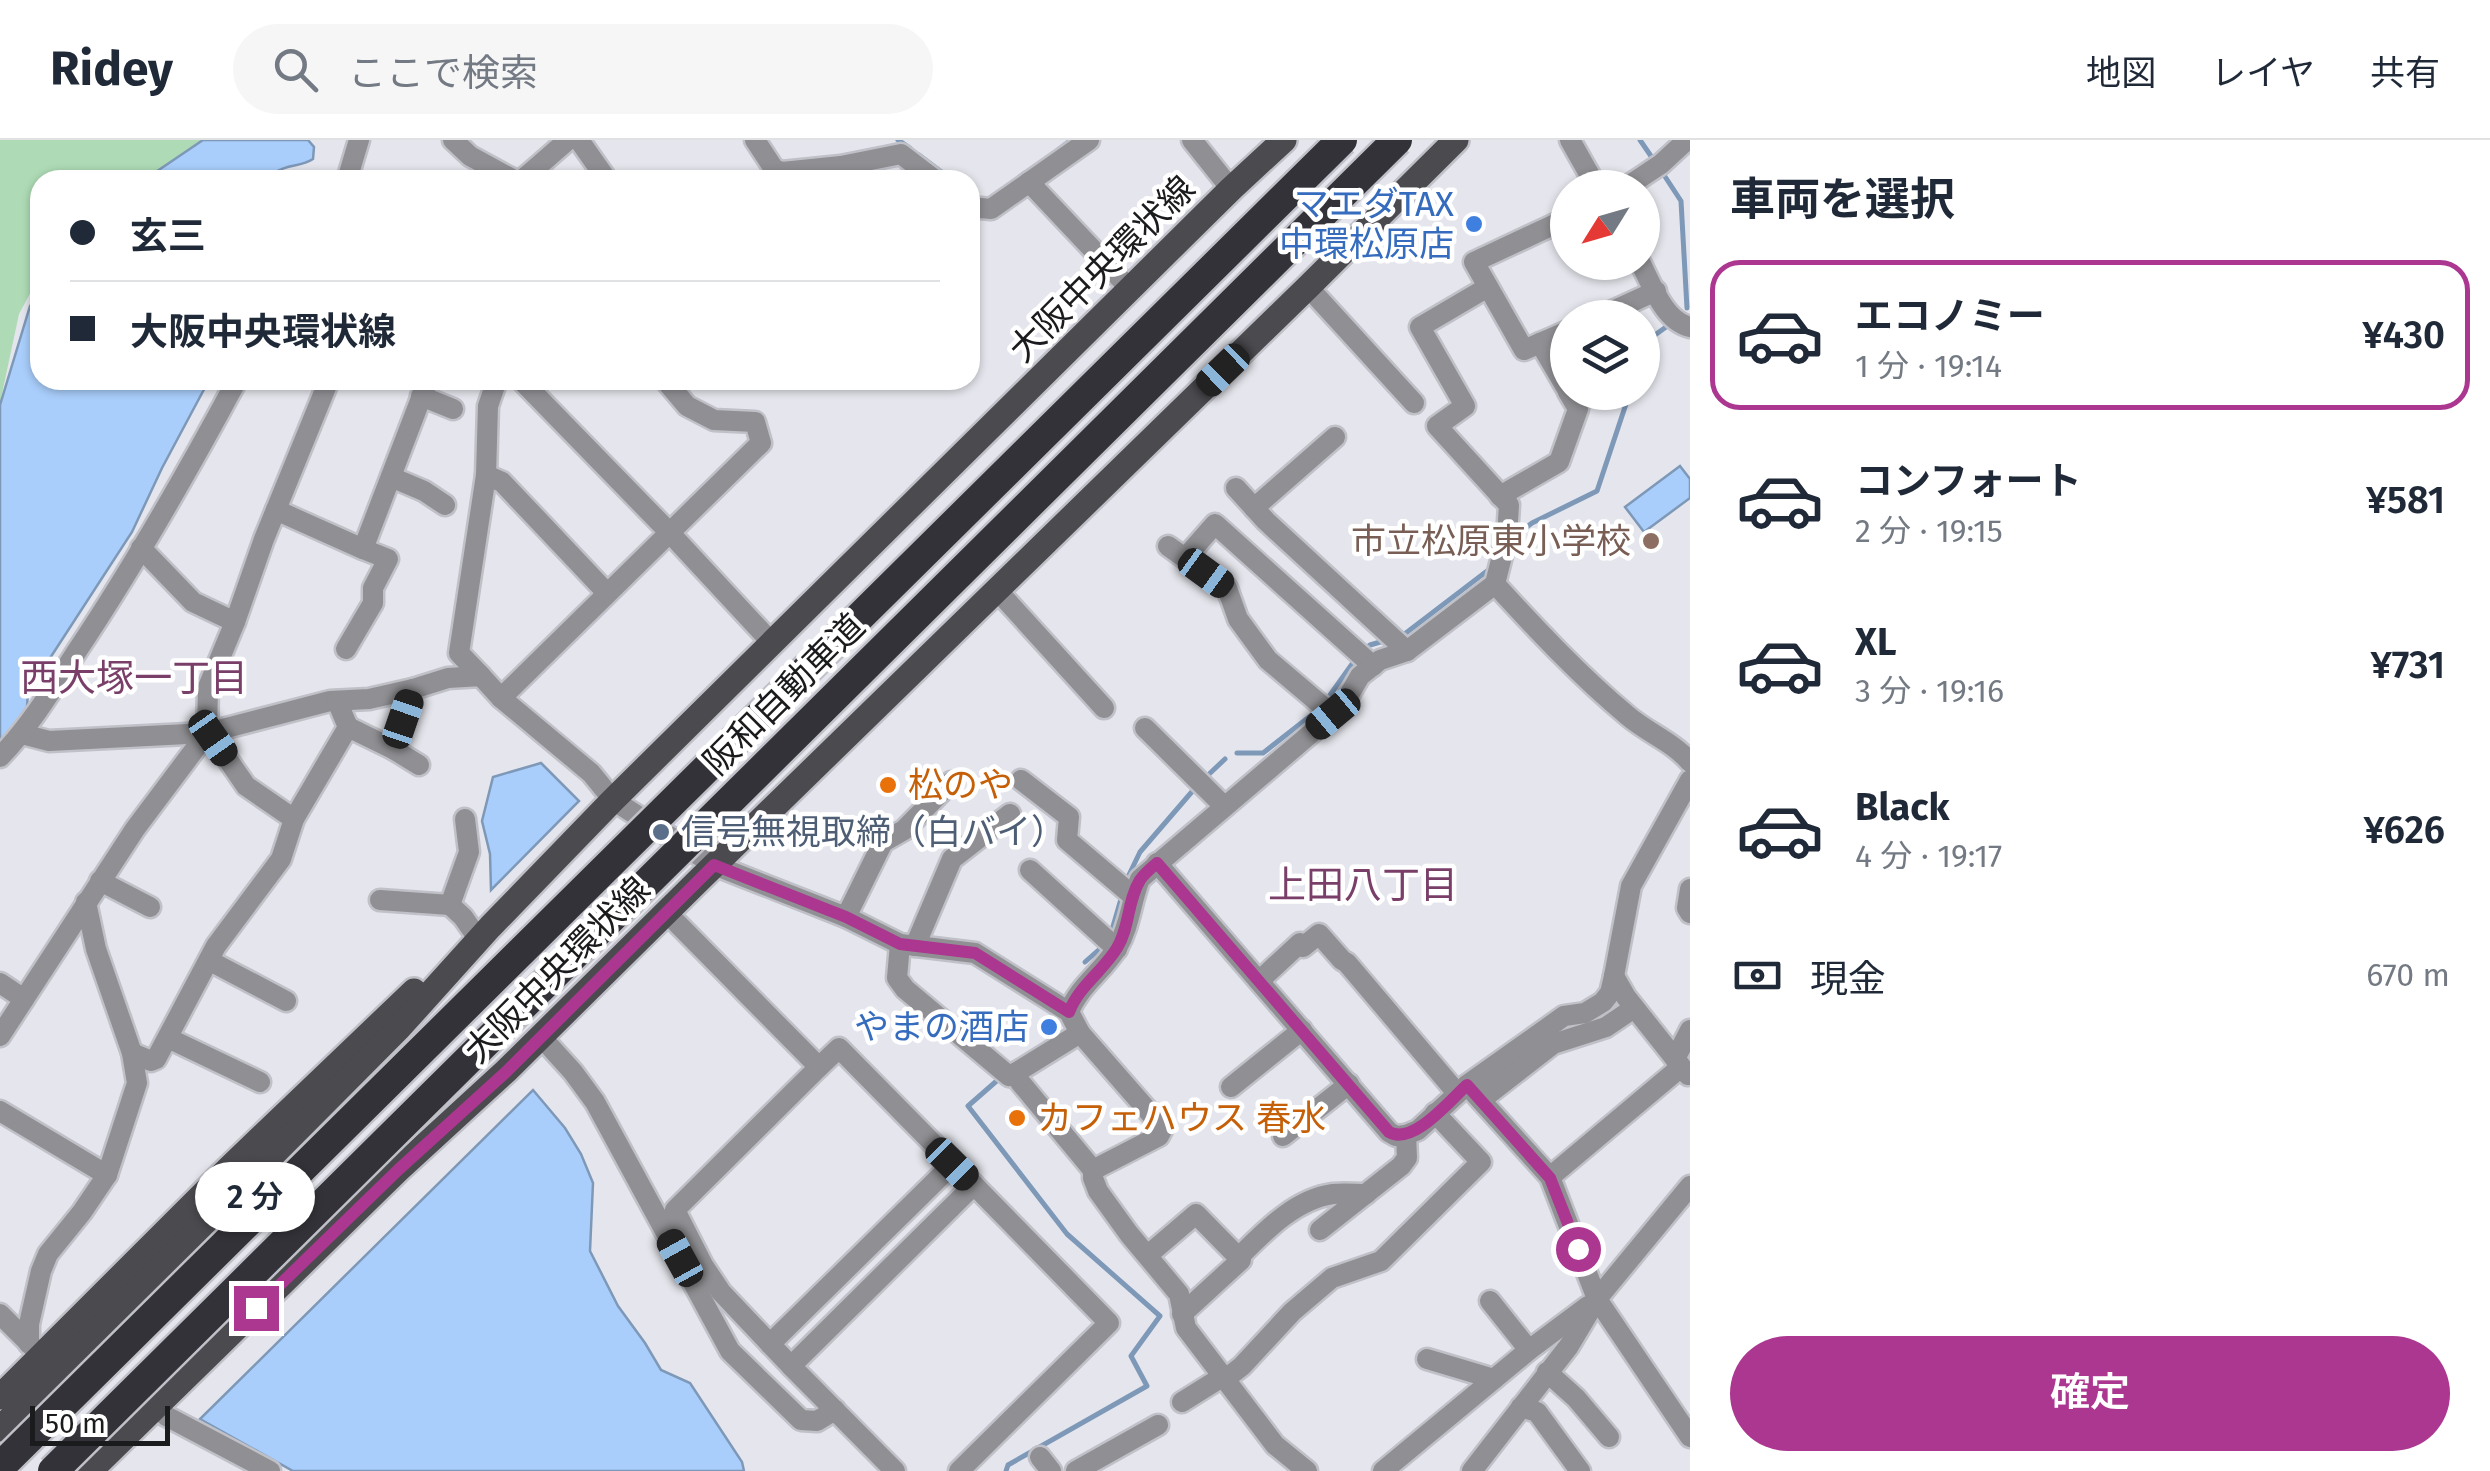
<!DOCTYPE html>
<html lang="ja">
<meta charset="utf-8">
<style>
body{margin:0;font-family:"Fira Sans","Noto Sans JP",sans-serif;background:#f6f6f7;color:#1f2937;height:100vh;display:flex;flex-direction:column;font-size:38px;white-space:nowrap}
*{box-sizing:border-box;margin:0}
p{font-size:32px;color:#747a83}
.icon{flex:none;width:55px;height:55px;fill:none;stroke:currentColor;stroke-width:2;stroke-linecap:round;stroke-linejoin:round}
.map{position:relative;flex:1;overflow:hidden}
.drawer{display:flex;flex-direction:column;background:#fff;width:800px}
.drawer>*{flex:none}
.guide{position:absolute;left:30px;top:30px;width:950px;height:220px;border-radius:30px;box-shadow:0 2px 8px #0004;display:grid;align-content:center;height:220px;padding:0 40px;background:#fff}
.needle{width:65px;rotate:233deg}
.fabs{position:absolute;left:1550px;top:30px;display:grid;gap:20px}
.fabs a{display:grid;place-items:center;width:110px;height:110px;border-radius:50%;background:#fff;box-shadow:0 2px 8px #0004;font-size:50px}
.scale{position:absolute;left:30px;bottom:25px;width:140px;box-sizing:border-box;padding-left:10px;border:5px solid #1a1b1d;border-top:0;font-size:28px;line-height:35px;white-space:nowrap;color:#1a1b1d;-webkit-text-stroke:8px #fff;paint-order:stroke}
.end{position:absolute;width:45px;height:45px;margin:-22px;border:12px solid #ac3790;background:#fff;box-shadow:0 0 0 5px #fff}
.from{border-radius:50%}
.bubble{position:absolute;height:70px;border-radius:35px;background:#fff;box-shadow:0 2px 8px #0004;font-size:32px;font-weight:600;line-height:70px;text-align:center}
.car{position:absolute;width:30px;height:60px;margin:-30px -15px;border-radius:12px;box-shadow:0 0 8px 2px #0007;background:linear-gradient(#222 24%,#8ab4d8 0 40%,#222 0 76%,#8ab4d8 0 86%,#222 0)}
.guide b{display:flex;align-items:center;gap:35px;height:95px;font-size:38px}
.guide b+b{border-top:2px solid #e0e1e3}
.guide i{width:25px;height:25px;background:#1f2937}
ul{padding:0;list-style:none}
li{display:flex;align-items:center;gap:30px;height:150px;margin:0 20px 15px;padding:0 20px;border:5px solid transparent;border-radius:30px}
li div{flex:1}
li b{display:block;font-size:38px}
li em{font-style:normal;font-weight:600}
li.current{border-color:#ac3790}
li>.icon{width:90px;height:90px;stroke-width:1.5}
h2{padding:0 40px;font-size:45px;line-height:120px}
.pay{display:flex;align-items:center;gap:25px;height:110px;padding:0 40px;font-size:38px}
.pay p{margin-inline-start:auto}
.primary-button{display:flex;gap:20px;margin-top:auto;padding:20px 40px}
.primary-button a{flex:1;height:115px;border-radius:60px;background:#ac3790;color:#fff;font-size:40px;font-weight:600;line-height:115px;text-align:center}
header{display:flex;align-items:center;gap:60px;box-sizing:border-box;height:140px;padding:0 50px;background:#fff;border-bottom:2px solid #e0e1e3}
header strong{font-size:48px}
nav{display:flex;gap:55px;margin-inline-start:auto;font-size:35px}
.search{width:700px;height:90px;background:#f6f6f7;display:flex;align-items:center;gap:25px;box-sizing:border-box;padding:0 35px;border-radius:55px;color:#747a83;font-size:38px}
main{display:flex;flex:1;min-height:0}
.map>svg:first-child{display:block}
.green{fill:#aedbb5}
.water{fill:#a9cefb;stroke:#7e98b8;stroke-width:2.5}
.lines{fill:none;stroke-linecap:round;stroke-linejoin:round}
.stream{stroke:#7e98b8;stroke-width:5}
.minor-casing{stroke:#c0c1c8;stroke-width:25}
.major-casing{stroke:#c0c1c8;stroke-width:30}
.minor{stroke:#908f93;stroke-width:20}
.major{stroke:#4b4a4f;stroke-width:25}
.highway-bridge-casing{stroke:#c0c1c8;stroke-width:35;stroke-linecap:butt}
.highway-bridge{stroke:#333238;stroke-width:30}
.route{stroke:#ac3790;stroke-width:12}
.shop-dot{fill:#3f7fe0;stroke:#fff;stroke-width:4}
.education-dot{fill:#8d6e63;stroke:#fff;stroke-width:4}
.food-dot{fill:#e8710a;stroke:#fff;stroke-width:4}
.service-dot{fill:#5c6f8a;stroke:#fff;stroke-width:4}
.labels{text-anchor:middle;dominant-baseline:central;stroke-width:9;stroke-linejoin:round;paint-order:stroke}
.shop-label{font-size:35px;fill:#366cbe;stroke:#fff;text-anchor:end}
.street-label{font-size:35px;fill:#1a1b1d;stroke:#fff}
.education-label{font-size:35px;fill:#785e54;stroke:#fff;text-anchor:end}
.food-label{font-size:35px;fill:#c56008;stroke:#fff;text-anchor:start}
.service-label{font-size:35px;fill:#4e5e75;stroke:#fff;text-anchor:start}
.neighbourhood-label{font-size:38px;fill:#7a3f69;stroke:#fff}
</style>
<header>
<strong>Ridey</strong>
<div class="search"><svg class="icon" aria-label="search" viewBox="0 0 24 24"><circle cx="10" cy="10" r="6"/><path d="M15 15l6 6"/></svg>ここで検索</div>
<nav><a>地図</a><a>レイヤ</a><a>共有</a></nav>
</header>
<main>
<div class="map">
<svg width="1690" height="1331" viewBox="0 0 1690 1331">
<rect width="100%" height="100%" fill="#e5e6ed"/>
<polygon class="green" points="0,0 227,0 191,40 40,40 40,135 19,174 0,263"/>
<g class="water">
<path d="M203 0H308L314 7 313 19C301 27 288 24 276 32V40H144Z"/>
<polygon points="40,153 40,240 209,240 162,328 132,392 28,552 27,567 0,605 0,265 30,166"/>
<polygon points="1680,326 1690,339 1690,358 1644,392 1625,367"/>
<polygon points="541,623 579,661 491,750 490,714 482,681 493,637"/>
<polygon points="533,950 565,988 581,1014 593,1043 590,1111 618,1166 645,1203 661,1230 690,1243 742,1322 744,1331 293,1331 200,1279"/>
</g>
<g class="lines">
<g class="stream">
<polyline points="898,0 910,8"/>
<polyline points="1640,0 1653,19"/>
<polyline points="1058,10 1071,0"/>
<polyline points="919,15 952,40"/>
<polyline points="1664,35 1681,61 1687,168"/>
<polyline points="1642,218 1648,200 1666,187"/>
<polyline points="1516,395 1532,383 1597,351 1630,252"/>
<polyline points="1402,496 1491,428"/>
<polyline points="1365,509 1370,505 1387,500"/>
<polyline points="1330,555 1357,517"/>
<polyline points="1237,613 1263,613 1318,570"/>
<polyline points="1206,637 1225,619"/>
<polyline points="1127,739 1140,712 1196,647"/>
<polyline points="1112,790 1121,759"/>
<polyline points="1085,822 1102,807"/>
<polyline points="1000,938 968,966 1067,1094 1160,1176 1131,1216 1147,1246 1008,1325 1006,1331"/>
</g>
<g class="minor-casing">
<g id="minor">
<polyline points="453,0 470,16 514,40"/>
<polyline points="579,0 607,40"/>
<polyline points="755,0 774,29 782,32 841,26 901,14 935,40"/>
<polyline points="1192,0 1231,49"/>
<polyline points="1570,0 1597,48"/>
<polyline points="347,40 359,0"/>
<polyline points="522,40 568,0"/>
<polyline points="1029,42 1131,150"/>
<polyline points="1625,48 1661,24 1687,0"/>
<polyline points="970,67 991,69 1089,0"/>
<polyline points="1568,78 1474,122 1524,210 1568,191"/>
<path d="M1640 122C1652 145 1664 181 1690 187"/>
<polyline points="1308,147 1414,263"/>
<polyline points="1597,178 1656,151"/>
<polyline points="1540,203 1568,251"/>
<polyline points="521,240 669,392 772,503"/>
<polyline points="421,256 453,269"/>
<polyline points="486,335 502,342 607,453"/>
<polyline points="391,337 424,351 445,365"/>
<polyline points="1236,348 1266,381 1407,511"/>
<polyline points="1500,356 1559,322 1578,269 1568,252"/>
<polyline points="1254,368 1335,297"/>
<polyline points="276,370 363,409 428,240"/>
<polyline points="1168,406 1227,448 1238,479 1268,520 1333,575"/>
<polyline points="141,408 193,462 235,482"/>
<polyline points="1185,418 1215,384 1373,526"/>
<path d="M1495 444C1537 490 1580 536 1628 576 1648 593 1673 602 1690 622"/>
<polyline points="996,449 1104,568"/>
<polyline points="346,509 373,463 373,448 388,419 363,409"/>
<polyline points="481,536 459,513 486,335 488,266 497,240"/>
<polyline points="501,558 761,303 755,282 714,280 687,266 665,240"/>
<polyline points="348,587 393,609 413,549"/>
<polyline points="1145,588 1224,666"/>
<polyline points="207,593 213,598 246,646 294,679"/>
<polyline points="22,594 49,601 207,593 330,561 369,559 413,549 448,538 481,536 501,558 591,633 613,660 714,725 846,777 900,804 975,813 1069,872 1080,893 1017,932 1020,942 1093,1030 1093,1038 1098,1051 1129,1094 1179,1154 1186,1188 1275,1305 1307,1331"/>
<polyline points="393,609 419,625"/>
<path d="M0 617C31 585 53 548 77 511 135 424 187 333 237 240"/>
<polyline points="1021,640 1069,677 1067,700 1133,756"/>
<polyline points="465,679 469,712 450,765 463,777 477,797"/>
<polyline points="1157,723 1389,992 1396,996 1406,995 1418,990 1467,945 1564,876 1585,873 1603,862 1610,853 1614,836 1631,746 1690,640"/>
<polyline points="1030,730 1117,809"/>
<polyline points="100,741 150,767"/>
<polyline points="1690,749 1687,768 1690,773"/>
<polyline points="380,760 450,765"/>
<polyline points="666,772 819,927"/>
<polyline points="846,777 883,702 904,690 951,642"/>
<polyline points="900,804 897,838 905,849 1009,936 1017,932"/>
<polyline points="915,806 952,719 1010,674"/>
<polyline points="210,821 286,861"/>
<polyline points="1614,836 1626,857 1688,935"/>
<polyline points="1259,841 1300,803 1303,807 1319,794 1342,820 1347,823 1457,953"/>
<polyline points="0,843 24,859"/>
<path d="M1069 872C1079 846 1103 831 1117 808 1130 786 1131 761 1140 739L1342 567 1360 536 1380 520 1407 511 1495 444 1507 396 1509 365 1437 286 1465 266 1420 187 1488 147"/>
<polyline points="1080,893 1163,988 1159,996 1093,1030"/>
<polyline points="0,896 135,689 207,593 208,547 235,482 264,399 329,240"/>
<polyline points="168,898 260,942"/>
<polyline points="544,900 573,932 595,962 730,1211 801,1280 817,1281 835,1270"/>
<polyline points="132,913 151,921 156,919 216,806 281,719 294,679 348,587 337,561"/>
<polyline points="1675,919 1690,890"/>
<polyline points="1467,945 1550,1037 1597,1159 1690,1297"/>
<polyline points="1231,947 1302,890"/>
<polyline points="1481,960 1553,904 1606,887 1634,868"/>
<polyline points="0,971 107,1035"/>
<polyline points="1283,996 1349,944"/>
<polyline points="1550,1037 1681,927"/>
<polyline points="1320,1090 1401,1026 1407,1018 1406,995"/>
<polyline points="1148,1115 1196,1074 1241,1120 1182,1174"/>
<path d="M1238 1118C1264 1092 1295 1059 1333 1054 1343 1053 1355 1054 1366 1054"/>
<polyline points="1490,1161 1529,1210"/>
<polyline points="0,1174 33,1207"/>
<polyline points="29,1204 29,1184 41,1131 48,1114 82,1072 107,1035 137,943 132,913 96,809 86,762"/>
<polyline points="770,1204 953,1024"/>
<polyline points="1427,1219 1494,1239"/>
<polyline points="791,1226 721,1152 703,1125 675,1070 819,927 839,908 974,1045"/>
<polyline points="1547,1232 1576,1258 1609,1297"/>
<polyline points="1182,1262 1222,1237 1228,1237 1242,1226 1292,1172 1332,1138 1381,1121 1481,1022 1435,973"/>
<polyline points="1521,1267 1537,1272 1580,1331"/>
<polyline points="166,1276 270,1331"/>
<polyline points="1040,1317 1051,1331"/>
<polyline points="895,1331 791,1226 974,1045 1109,1183 959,1331"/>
<polyline points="1076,1331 1158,1285"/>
<polyline points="1383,1331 1529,1210 1588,1166"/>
<polyline points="1472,1331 1569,1206 1597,1159 1690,1046"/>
</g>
</g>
<g class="major-casing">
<g id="major">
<polyline points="0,1257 229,1028 414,851"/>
<polyline points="0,1289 399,888 490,787 613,660 1231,49 1284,0"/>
<polyline points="90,1331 398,1030 506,931 697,742 1308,147 1456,0"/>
</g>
</g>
<use href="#minor" class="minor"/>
<use href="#major" class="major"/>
<g class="highway-bridge-casing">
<g id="highway-bridge">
<polyline points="0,1327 1342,0"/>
<polyline points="53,1331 1397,0"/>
</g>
</g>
<use href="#highway-bridge" class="highway-bridge"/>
</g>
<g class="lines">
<path class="route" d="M256 1168 398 1030 506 932 714 725 846 777 900 804 975 813 1069 872C1079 846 1103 831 1117 808 1130 787 1127 761 1140 740 1144 734 1151 728 1157 723L1389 992C1413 1006 1450 960 1467 945L1550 1038 1578 1109"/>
</g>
<g class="shop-dot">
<circle cx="1474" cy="84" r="10"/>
<circle cx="1049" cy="887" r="10"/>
</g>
<circle class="education-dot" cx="1651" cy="401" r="10"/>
<g class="food-dot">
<circle cx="888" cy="645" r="10"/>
<circle cx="1017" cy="978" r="10"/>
</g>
<circle class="service-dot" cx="661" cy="692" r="10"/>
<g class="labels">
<g class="shop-label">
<text x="1454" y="64">マエダTAX<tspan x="1454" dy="40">中環松原店</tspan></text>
<text x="1029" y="887">やまの酒店</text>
</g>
<g class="street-label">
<text transform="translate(1102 129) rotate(-45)">大阪中央環状線</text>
<text transform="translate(784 554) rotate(-45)">阪和自動車道</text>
<text transform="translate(557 830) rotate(-45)">大阪中央環状線</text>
</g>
<g class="education-label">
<text x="1631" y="401">市立松原東小学校</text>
</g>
<g class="food-label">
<text x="908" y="645">松のや</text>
<text x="1037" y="978">カフェハウス 春水</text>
</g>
<g class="service-label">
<text x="681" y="692">信号無視取締（白バイ）</text>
</g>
<g class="neighbourhood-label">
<text x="134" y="538">西大塚一丁目</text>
<text x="1363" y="745">上田八丁目</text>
</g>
</g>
</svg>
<div class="fabs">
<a><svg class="needle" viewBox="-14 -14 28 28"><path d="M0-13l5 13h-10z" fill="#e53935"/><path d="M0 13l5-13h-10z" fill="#747a83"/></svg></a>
<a><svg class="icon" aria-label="layers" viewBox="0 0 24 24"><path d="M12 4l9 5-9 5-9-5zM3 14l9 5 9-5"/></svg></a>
</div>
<div class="scale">50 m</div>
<i class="end from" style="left:1578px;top:1109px"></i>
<i class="end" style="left:256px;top:1168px"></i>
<div class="bubble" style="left:195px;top:1022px;width:120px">2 分</div>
<i class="car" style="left:1223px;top:230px;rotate:226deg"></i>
<i class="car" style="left:1206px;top:433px;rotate:126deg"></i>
<i class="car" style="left:1333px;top:574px;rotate:230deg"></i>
<i class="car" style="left:403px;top:579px;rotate:19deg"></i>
<i class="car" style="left:213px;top:598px;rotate:145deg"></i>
<i class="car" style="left:952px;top:1024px;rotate:135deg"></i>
<i class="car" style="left:680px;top:1118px;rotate:331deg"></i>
<div class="guide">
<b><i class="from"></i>玄三</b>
<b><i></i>大阪中央環状線</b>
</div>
</div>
<section class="drawer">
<h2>車両を選択</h2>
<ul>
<li class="current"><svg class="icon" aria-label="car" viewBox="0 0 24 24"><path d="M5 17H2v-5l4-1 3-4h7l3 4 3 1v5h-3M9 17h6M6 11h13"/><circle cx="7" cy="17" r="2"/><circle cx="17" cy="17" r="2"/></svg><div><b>エコノミー</b><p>1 分 · 19:14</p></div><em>¥430</em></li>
<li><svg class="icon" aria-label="car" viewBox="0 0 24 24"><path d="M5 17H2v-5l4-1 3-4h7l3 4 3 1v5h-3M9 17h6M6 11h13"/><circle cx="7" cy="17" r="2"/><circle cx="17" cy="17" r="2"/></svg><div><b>コンフォート</b><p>2 分 · 19:15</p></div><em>¥581</em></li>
<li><svg class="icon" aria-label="car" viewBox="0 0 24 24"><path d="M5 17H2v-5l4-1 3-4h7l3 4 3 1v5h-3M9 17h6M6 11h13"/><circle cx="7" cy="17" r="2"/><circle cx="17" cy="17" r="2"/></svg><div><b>XL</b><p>3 分 · 19:16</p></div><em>¥731</em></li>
<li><svg class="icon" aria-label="car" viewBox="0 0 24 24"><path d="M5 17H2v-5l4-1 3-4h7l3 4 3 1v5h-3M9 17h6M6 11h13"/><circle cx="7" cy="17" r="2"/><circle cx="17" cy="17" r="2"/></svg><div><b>Black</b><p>4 分 · 19:17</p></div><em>¥626</em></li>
</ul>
<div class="pay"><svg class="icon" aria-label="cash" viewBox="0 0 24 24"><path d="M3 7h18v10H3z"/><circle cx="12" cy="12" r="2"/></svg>現金<p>670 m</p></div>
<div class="primary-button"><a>確定</a></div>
</section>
</main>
